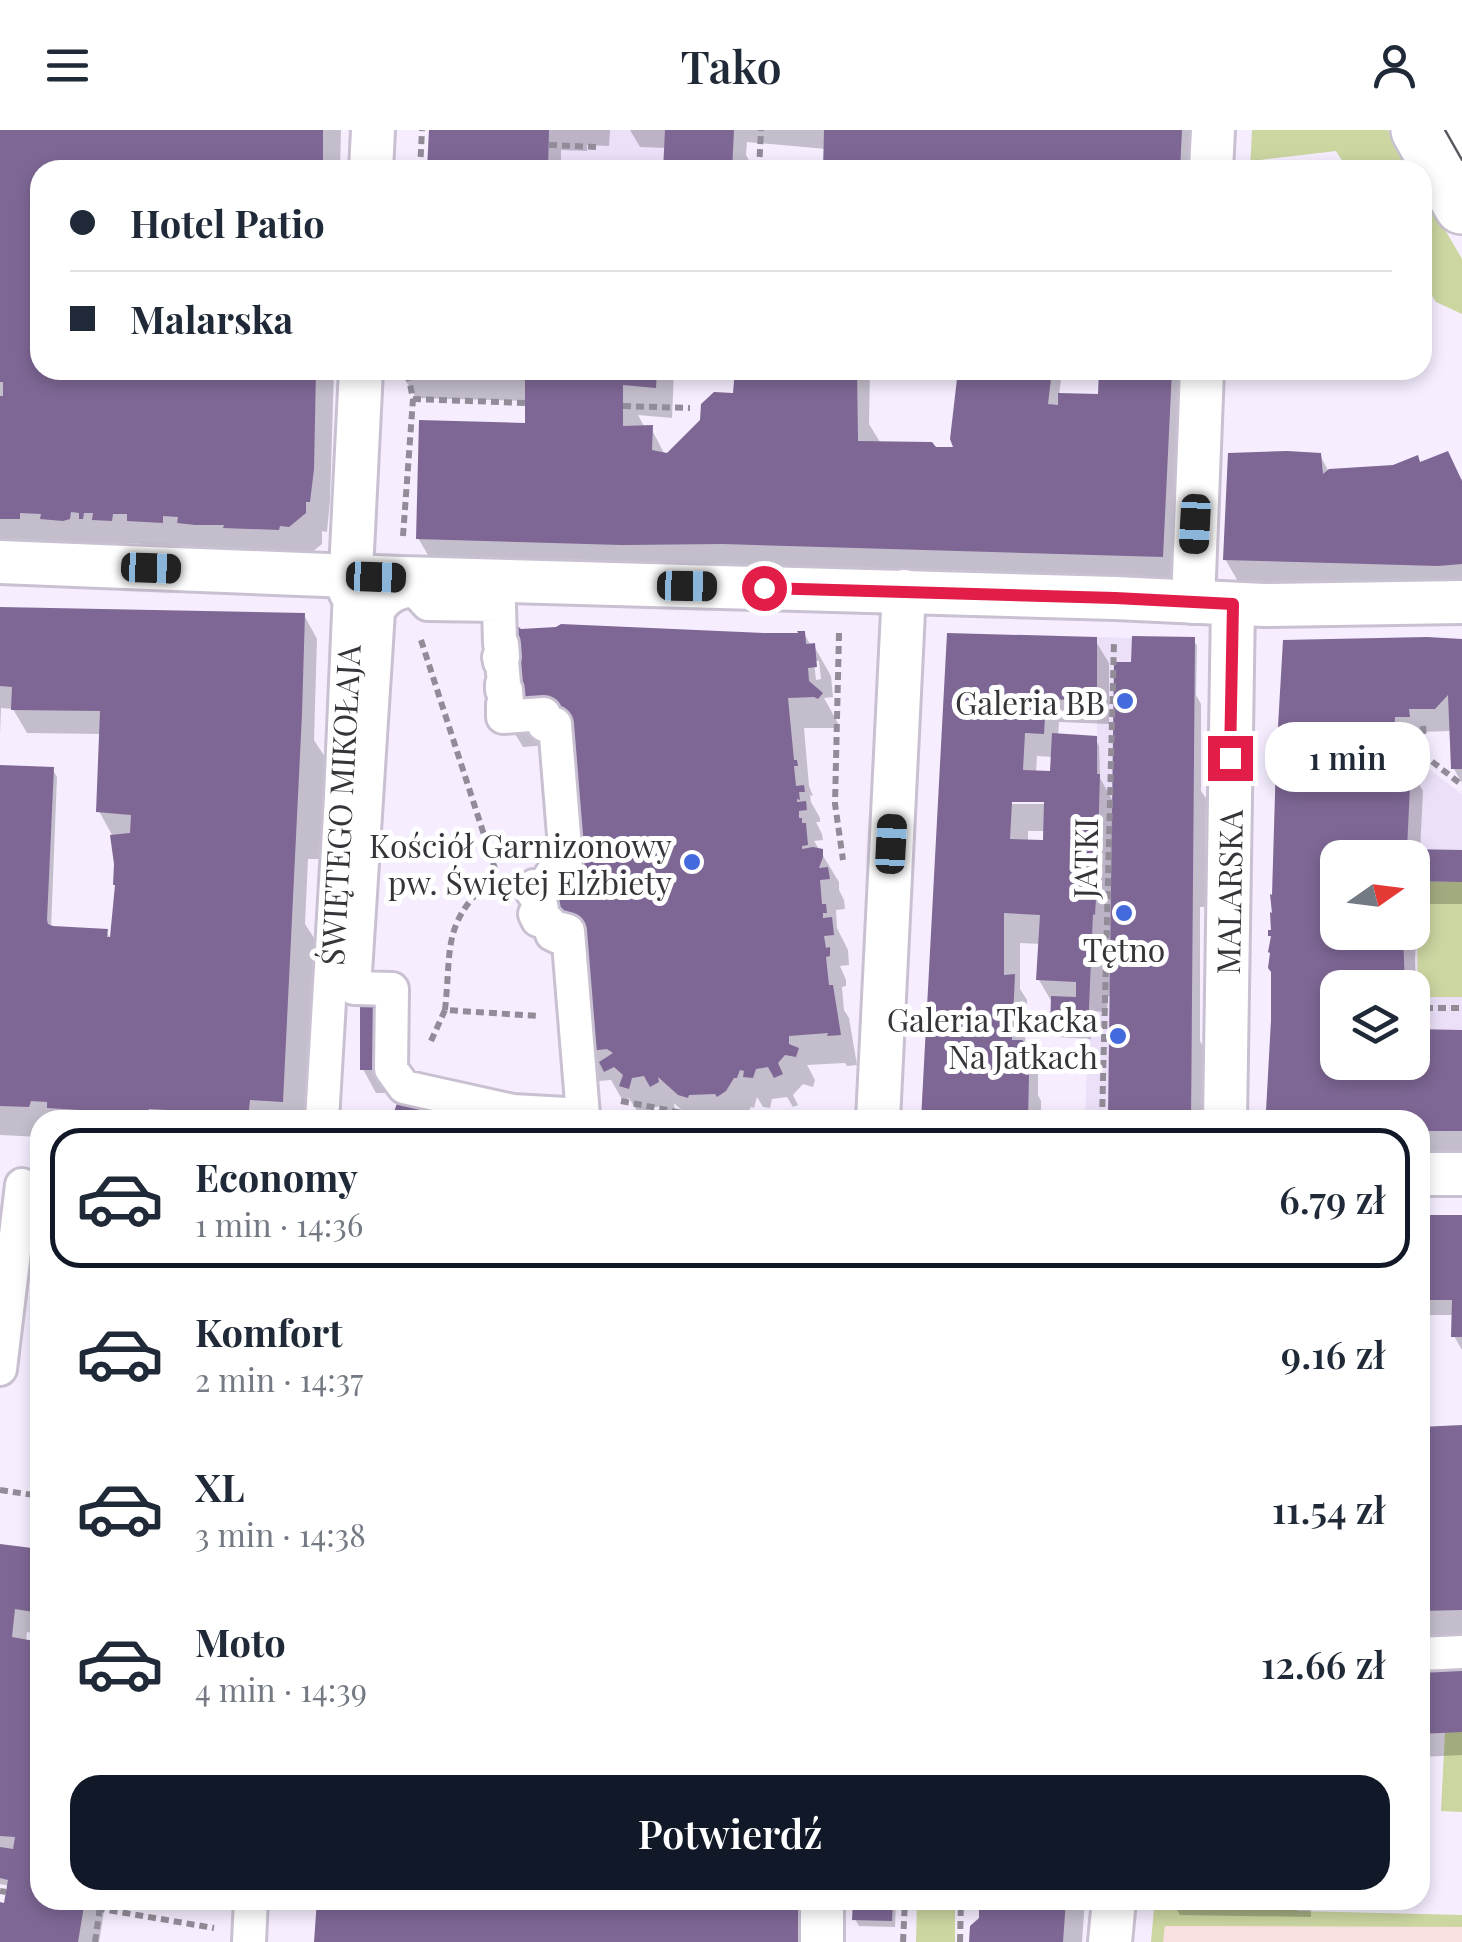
<!DOCTYPE html>
<html lang="pl">
<meta charset="utf-8">
<style>
body{margin:0;font-family:"Playfair Display",serif;background:#f2f2f3;color:#1f2937;height:100vh;display:flex;flex-direction:column;font-size:38px;white-space:nowrap}
*{box-sizing:border-box;margin:0}
p{font-size:32px;color:#747a83}
.icon{flex:none;width:55px;height:55px;fill:none;stroke:currentColor;stroke-width:2;stroke-linecap:round;stroke-linejoin:round}
.map{position:relative;flex:1;overflow:hidden}
.sheet{position:absolute;left:30px;top:980px;width:1400px;height:800px;display:flex;flex-direction:column;background:#fff;border-radius:30px;box-shadow:0 5px 15px #0003}
.sheet>*{flex:none}
.guide{position:absolute;left:30px;top:30px;width:1402px;height:220px;border-radius:30px;box-shadow:0 5px 15px #0003;display:grid;align-content:center;height:220px;padding:0 40px;background:#fff}
.needle{width:65px;rotate:76deg}
.fabs{position:absolute;left:1320px;top:710px;display:grid;gap:20px}
.fabs a{display:grid;place-items:center;width:110px;height:110px;border-radius:20px;background:#fff;box-shadow:0 5px 15px #0003;font-size:50px}
.end{position:absolute;width:45px;height:45px;margin:-22px;border:12px solid #e11d48;background:#fff;box-shadow:0 0 0 5px #fff}
.from{border-radius:50%}
.bubble{position:absolute;height:70px;border-radius:30px;background:#fff;box-shadow:0 5px 15px #0003;font-size:32px;font-weight:600;line-height:70px;text-align:center}
.car{position:absolute;width:30px;height:60px;margin:-30px -15px;border-radius:12px;box-shadow:0 0 8px 2px #0007;background:linear-gradient(#222 24%,#8ab4d8 0 40%,#222 0 76%,#8ab4d8 0 86%,#222 0)}
.guide b{display:flex;align-items:center;gap:35px;height:95px;font-size:38px}
.guide b+b{border-top:2px solid #e0e1e3}
.guide i{width:25px;height:25px;background:#1f2937}
ul{padding:18px 0 0;list-style:none}
li{display:flex;align-items:center;gap:30px;height:140px;margin:0 20px 15px;padding:0 20px;border:5px solid transparent;border-radius:30px}
li div{flex:1}
li b{display:block;font-size:38px}
li em{font-style:normal;font-weight:600}
li.selected{border-color:#111827}
li>.icon{width:90px;height:90px;stroke-width:1.5}
.button{display:flex;gap:20px;margin-top:auto;padding:20px 40px}
.button a{flex:1;height:115px;border-radius:30px;background:#111827;color:#fff;font-size:40px;font-weight:600;line-height:115px;text-align:center}
header{display:flex;justify-content:space-between;align-items:center;height:130px;padding:0 40px;background:#fff;font-size:45px;font-weight:600}
.map>svg:first-child{display:block}
.built{fill:#ebe0f8;fill-rule:evenodd}
.education{fill:#fbe0e2}
.green{fill:#cbd6a1}
.shadow{fill:#0003;fill-rule:evenodd}
.building{fill:#7e6795;fill-rule:evenodd}
.lines{fill:none;stroke-linecap:round;stroke-linejoin:round}
.service-casing{stroke:#c9c1d1;stroke-width:28}
.pedestrian-casing{stroke:#c9c1d1;stroke-width:38}
.minor-casing{stroke:#c9c1d1;stroke-width:48}
.tertiary-casing{stroke:#c9c1d1;stroke-width:60}
.path{stroke:#928c98;stroke-width:6;stroke-dasharray:8 5;stroke-linecap:butt}
.service{stroke:#fff;stroke-width:22}
.pedestrian{stroke:#fff;stroke-width:32}
.minor{stroke:#fff;stroke-width:42}
.tertiary{stroke:#fff;stroke-width:55}
.tram{stroke:#5b5760;stroke-width:2.5}
.route{stroke:#e11d48;stroke-width:12}
.poi-dot{fill:#446bdd;stroke:#fff;stroke-width:4}
.labels{text-anchor:middle;dominant-baseline:central;stroke-width:10;stroke-linejoin:round;paint-order:stroke}
.poi-label{font-size:32px;fill:#363339;stroke:#fff;text-anchor:end}
.street-label{font-size:32px;fill:#363339;stroke:#fff}
</style>
<header><svg class="icon" aria-label="menu" viewBox="0 0 24 24"><path d="M4 6h16M4 12h16M4 18h16"/></svg>Tako<svg class="icon" aria-label="person" viewBox="0 0 24 24"><circle cx="12" cy="8" r="4"/><path d="M4 21q1-7 8-7t8 7"/></svg></header>
<div class="map">
<svg width="1462" height="1812" viewBox="0 0 1462 1812">
<rect width="100%" height="100%" fill="#f6eeff"/>
<g class="built">
<polygon points="429,0 734,0 732,40 427,40"/>
<polygon points="1097,507 1132,508 1129,891 1192,892 1191,990 1085,990 1093,784 1095,784 1099,708 1100,645 1097,644"/>
<path d="M1276 631 1423 635 1462 664V1001H1420L1412 932V858L1405 857 1403 833 1268 838 1270 833V823L1268 822 1271 807 1268 806V800L1271 799 1270 782H1272L1270 764H1272ZM1338 728H1412V802H1338Z"/>
</g>
<polygon class="education" points="1154,1779 1462,1785 1462,1812 1151,1812"/>
<g class="green">
<polygon points="1252,0 1388,0 1411,40 1348,40 1336,21 1260,30 1259,40 1250,40"/>
<polygon points="1422,60 1462,129 1462,184 1436,172 1423,151"/>
<polygon points="1416,751 1462,752 1462,867 1418,867"/>
<polygon points="1445,1602 1462,1602 1462,1682 1441,1681"/>
<polygon points="917,1770 955,1770 955,1812 916,1812"/>
<polygon points="1243,1770 1296,1770 1297,1781 1462,1785 1462,1797 1165,1796 1163,1812 1151,1812 1154,1779 1188,1779 1188,1771"/>
</g>
<g class="shadow">
<polygon points="0,0 341,0 340,40 40,40 40,240 334,240 330,371 327,402 322,401 322,414 307,426 197,423 194,416 179,416 179,422 147,421 143,414 129,413 128,420 112,420 108,413 87,412 86,419 0,411"/>
<polygon points="432,0 610,0 609,16 587,15 587,21 561,20 561,40 430,40"/>
<polygon points="630,0 1199,0 1198,40 826,40 826,19 747,12 746,25 750,32 750,40 666,40 667,18 640,17"/>
<polygon points="402,240 674,240 672,288 638,285 645,298 651,298 665,325 736,265 737,240 870,240 869,294 880,312 956,320 960,240 1062,240 1059,266 1101,266 1102,240 1189,240 1187,295 1178,294 1173,375 1178,383 1175,450 442,449 418,408 527,296 527,271 416,268 402,245"/>
<polygon points="1447,324 1462,350 1462,465 1243,460 1225,429 1320,325 1329,342 1421,335"/>
<polygon points="0,480 304,485 317,509 314,610 325,627 319,729 308,729 305,794 316,811 306,990 40,990 40,1007 0,1005 0,638 53,640 57,647 51,799 106,801 113,813 116,734 112,705 99,681 102,604 27,603 13,579 1,578 0,605"/>
<path d="M520 501 763 505 804 503 811 516H814L831 546 833 567 824 568 839 595 836 598H804L809 656 813 666 810 665 811 672 820 688V692H816L822 704 823 710 814 711 839 752V760L844 770 845 779 836 780 837 798 848 820 849 835 840 836 846 850V856L842 857 844 880 849 888 857 935 847 936 845 933 807 935 815 950 813 957 803 954 793 965 798 975 793 977 787 967 772 969 770 978 763 977 757 967 754 978 751 977 744 990H692L674 973 675 982 670 986 664 976 649 978 646 988 640 986 629 968 623 971 611 950 599 951 582 921 558 614 523 617 505 587ZM814 531H819L821 549 816 550Z"/>
<path d="M1193 509 1197 516 1196 565 1201 574V661L1206 668 1205 777H1200V911L1204 918V990H1112V866H1108L1107 882 1092 881 1091 909 1056 907 1052 900 1053 874 1039 850 1041 814 1020 813V859L1027 870 1025 917 1038 940V965L1041 971V990H924L941 638 1095 510 1109 533V594L1059 592 1058 606 1095 608 1099 616 1100 648 1115 675 1133 534ZM1037 626 1053 627 1055 644 1036 643ZM1000 669 1048 671V674H1000ZM1028 701H1045V712H1028Z"/>
<path d="M1462 511V653L1454 639 1453 598 1449 601 1421 602V610H1407L1406 638H1409L1423 661 1420 722 1462 723V774H1418L1415 829 1417 892H1412V858H1338V932H1412L1462 902V1042L1420 1026V990H1275L1269 980 1272 945 1273 802 1283 552ZM1338 728H1412V802H1338Z"/>
<polygon points="363,862 391,862 404,885 403,960 513,984 563,986 565,990 393,990 404,963 376,963 363,939"/>
<polygon points="1420,1087 1462,1088 1462,1220 1454,1206 1454,1185 1420,1185"/>
<polygon points="1462,1297 1462,1521 1420,1522 1420,1298"/>
<polygon points="0,1416 40,1421 40,1504 27,1502 26,1512 40,1515 40,1770 106,1770 99,1812 0,1812 0,1774 6,1776 10,1756 0,1754"/>
<polygon points="1462,1541 1462,1625 1420,1627 1420,1543"/>
<polygon points="855,1770 896,1770 895,1797 859,1796 855,1789"/>
<polygon points="975,1770 1085,1770 1082,1812 972,1812 982,1789 982,1782"/>
<polygon points="1171,1770 1310,1770 1311,1787 1180,1785"/>
</g>
<g class="building">
<polygon points="0,0 323,0 323,36 316,36 315,40 40,40 40,240 316,240 314,339 310,372 306,372 306,383 289,397 280,396 279,400 223,398 224,395 195,395 177,393 178,387 163,386 163,393 127,391 127,384 113,384 112,391 92,390 93,383 84,383 83,389 79,389 79,383 71,382 70,389 63,391 40,389 41,384 20,383 20,389 0,389 0,266 3,266 3,252 0,252"/>
<polygon points="429,0 549,0 548,40 427,40"/>
<polygon points="665,0 734,0 732,40 663,40"/>
<polygon points="824,0 1182,0 1180,40 823,40"/>
<polygon points="400,240 657,240 656,258 623,255 623,296 653,295 652,320 667,323 700,290 701,274 714,262 733,263 735,240 857,240 858,311 932,312 936,317 953,317 950,309 958,240 1052,240 1048,274 1058,275 1058,263 1098,264 1099,240 1172,240 1163,427 722,414 622,415 416,409 419,290 525,293 525,249 400,245"/>
<polygon points="1287,321 1321,323 1323,344 1329,339 1393,335 1418,325 1420,332 1448,321 1462,351 1462,434 1438,436 1223,430 1228,323"/>
<polygon points="0,477 305,483 302,584 283,972 250,970 248,989 167,985 167,980 149,979 147,984 47,978 47,972 31,971 29,977 0,976 0,635 54,637 47,790 48,794 53,796 108,799 107,807 110,807 115,755 113,755 114,734 110,705 130,703 131,685 96,682 100,581 11,580 12,557 0,556"/>
<polygon points="514,493 521,499 556,497 561,494 764,503 798,503 797,501 805,501 806,514 815,513 817,537 808,538 809,551 823,563 818,569 814,567 788,568 794,630 797,630 798,636 794,636 796,656 804,655 805,662 799,662 800,670 797,669 797,672 806,671 807,680 799,681 799,688 802,688 802,693 806,693 808,715 802,716 802,719 813,717 823,719 823,727 819,738 828,737 830,749 820,750 822,774 826,774 827,783 823,783 823,788 832,787 834,805 824,806 826,818 830,817 830,826 826,827 829,855 833,855 841,905 827,906 828,903 789,906 789,914 799,918 796,927 785,925 778,933 783,944 774,948 768,937 756,939 753,948 743,947 744,941 740,940 737,948 734,948 726,961 717,967 715,964 689,965 688,968 678,965 658,947 659,952 650,957 644,946 632,948 629,959 619,956 623,945 614,937 604,942 599,932 613,923 607,919 579,922 552,804 555,594 506,560"/>
<path d="M947 503 1097 507V571L1046 569 1044 604 1025 603 1023 640 1050 641 1052 603 1097 606V644H1100L1097 753 1095 785 1093 784 1088 902 1050 901 1051 866 1076 867V852L1036 850 1040 785 1004 783V845L1015 844 1012 910H1022L1026 914 1025 945H1029L1028 990H921ZM1012 672H1044L1043 710 1010 709Z"/>
<polygon points="1132,506 1195,507 1191,990 1109,990 1108,986 1114,532 1131,532"/>
<polygon points="1427,507 1462,509 1462,639 1451,639 1448,565 1435,579 1409,579 1410,587 1395,587 1393,629 1397,629 1397,635 1411,635 1407,719 1462,720 1462,752 1412,751 1412,728 1338,728 1338,802 1403,802 1405,858 1338,858 1338,932 1412,932 1412,899 1462,900 1462,1001 1420,1001 1420,990 1276,990 1266,981 1271,890 1271,842 1268,838 1270,823 1268,822 1271,806 1268,806 1268,800 1271,800 1270,782 1272,783 1270,764 1272,765 1276,631 1283,510"/>
<polygon points="360,859 392,859 391,940 360,940"/>
<polygon points="403,957 564,990 391,990"/>
<polygon points="1420,1085 1462,1085 1462,1207 1451,1207 1452,1170 1420,1170"/>
<polygon points="1462,1295 1462,1480 1420,1481 1420,1297"/>
<polygon points="0,1414 40,1419 40,1483 15,1479 12,1507 40,1512 40,1770 85,1770 78,1812 0,1812 0,1772 4,1773 8,1750 0,1748 0,1717 13,1719 15,1707 0,1706"/>
<polygon points="1462,1539 1462,1602 1420,1604 1420,1540"/>
<polygon points="317,1770 801,1770 801,1812 314,1812"/>
<polygon points="853,1770 893,1770 892,1791 852,1790"/>
<polygon points="979,1770 1066,1770 1063,1812 969,1812 970,1796 979,1788"/>
</g>
<g class="lines">
<g class="service-casing">
<polyline id="service" points="1454,0 1462,13"/>
</g>
<g class="pedestrian-casing">
<g id="pedestrian">
<path d="M415 460 428 474 499 475 500 514H502L503 527H499L500 532 502 531 504 554H502V560H506L507 573 503 574V587L544 584V595L555 594 566 730 555 739 542 759 534 756 533 763 539 765 542 780 535 784 538 790 544 787 555 798 552 804 558 807 561 799 568 801 583 985 513 981 404 957 391 939 392 859 354 858 378 481C387 467 398 461 415 460Z"/>
<polyline points="322,990 341,667 350,461"/>
<polyline points="0,1239 22,1055"/>
<polyline points="1420,1524 1462,1522"/>
<polyline points="249,1812 251,1770"/>
</g>
</g>
<g class="minor-casing">
<g id="minor">
<polyline points="371,40 373,0"/>
<polyline points="1211,40 1213,0"/>
<polyline points="0,432 401,448 1115,468 1264,475 1462,472"/>
<polyline points="350,461 361,240"/>
<polyline points="1193,472 1202,240"/>
<polyline points="878,990 904,461"/>
<polyline points="1225,990 1233,474"/>
<polyline points="1420,1044 1462,1044"/>
<polyline points="822,1812 822,1770"/>
<polyline points="1110,1812 1114,1770"/>
</g>
</g>
<g class="tertiary-casing">
<polyline id="tertiary" points="1419,0 1462,76"/>
</g>
<g class="path">
<polyline points="549,15 597,17"/>
<polyline points="420,40 422,0"/>
<polyline points="759,40 761,0"/>
<polyline points="413,269 525,273"/>
<polyline points="623,276 690,278"/>
<polyline points="403,406 413,269 408,245"/>
<polyline points="839,503 835,674 843,730"/>
<polyline points="421,510 497,745"/>
<polyline points="1423,596 1425,626 1462,655"/>
<polyline points="1412,878 1462,878"/>
<path d="M445 880C452 814 441 792 497 744"/>
<polyline points="431,911 445,880 539,886"/>
<polyline points="621,971 718,990"/>
<polyline points="1102,990 1114,511"/>
<polyline points="0,1360 40,1366"/>
<polyline points="1420,1625 1427,1625 1427,1651"/>
<polyline points="0,1761 6,1762"/>
<polyline points="84,1776 214,1798"/>
<polyline points="95,1812 101,1770"/>
<polyline points="903,1812 905,1770"/>
<polyline points="960,1812 961,1770"/>
</g>
<use href="#service" class="service"/>
<use href="#pedestrian" class="pedestrian"/>
<use href="#minor" class="minor"/>
<use href="#tertiary" class="tertiary"/>
<polyline class="tram" points="1445,0 1462,30"/>
</g>
<g class="lines">
<polyline class="route" points="764,458 1115,468 1233,474 1230,628"/>
</g>
<g class="poi-dot">
<circle cx="1125" cy="571" r="10"/>
<circle cx="692" cy="732" r="10"/>
<circle cx="1124" cy="783" r="10"/>
<circle cx="1118" cy="906" r="10"/>
</g>
<g class="labels">
<g class="poi-label">
<text x="1105" y="571">Galeria BB</text>
<text x="672" y="714">Kościół Garnizonowy<tspan x="672" dy="37">pw. Świętej Elżbiety</tspan></text>
<text x="1124" y="818" text-anchor="middle">Tętno</text>
<text x="1098" y="888">Galeria Tkacka<tspan x="1098" dy="37">Na Jatkach</tspan></text>
</g>
<g class="street-label">
<text transform="translate(339 675) rotate(-87)">ŚWIĘTEGO MIKOŁAJA</text>
<text transform="translate(1084 728) rotate(-89)">JATKI</text>
<text transform="translate(1228 762) rotate(-89)">MALARSKA</text>
</g>
</g>
</svg>
<div class="fabs">
<a><svg class="needle" viewBox="-14 -14 28 28"><path d="M0-13l5 13h-10z" fill="#e53935"/><path d="M0 13l5-13h-10z" fill="#747a83"/></svg></a>
<a><svg class="icon" aria-label="layers" viewBox="0 0 24 24"><path d="M12 4l9 5-9 5-9-5zM3 14l9 5 9-5"/></svg></a>
</div>
<i class="end from" style="left:764px;top:458px"></i>
<i class="end" style="left:1230px;top:628px"></i>
<div class="bubble" style="left:1265px;top:592px;width:165px">1 min</div>
<i class="car" style="left:1195px;top:394px;rotate:183deg"></i>
<i class="car" style="left:151px;top:438px;rotate:92deg"></i>
<i class="car" style="left:376px;top:447px;rotate:92deg"></i>
<i class="car" style="left:687px;top:456px;rotate:91deg"></i>
<i class="car" style="left:891px;top:714px;rotate:3deg"></i>
<div class="guide">
<b><i class="from"></i>Hotel Patio</b>
<b><i></i>Malarska</b>
</div>
<section class="sheet">
<ul>
<li class="selected"><svg class="icon" aria-label="car" viewBox="0 0 24 24"><path d="M5 17H2v-5l4-1 3-4h7l3 4 3 1v5h-3M9 17h6M6 11h13"/><circle cx="7" cy="17" r="2"/><circle cx="17" cy="17" r="2"/></svg><div><b>Economy</b><p>1 min · 14:36</p></div><em>6.79 zł</em></li>
<li><svg class="icon" aria-label="car" viewBox="0 0 24 24"><path d="M5 17H2v-5l4-1 3-4h7l3 4 3 1v5h-3M9 17h6M6 11h13"/><circle cx="7" cy="17" r="2"/><circle cx="17" cy="17" r="2"/></svg><div><b>Komfort</b><p>2 min · 14:37</p></div><em>9.16 zł</em></li>
<li><svg class="icon" aria-label="car" viewBox="0 0 24 24"><path d="M5 17H2v-5l4-1 3-4h7l3 4 3 1v5h-3M9 17h6M6 11h13"/><circle cx="7" cy="17" r="2"/><circle cx="17" cy="17" r="2"/></svg><div><b>XL</b><p>3 min · 14:38</p></div><em>11.54 zł</em></li>
<li><svg class="icon" aria-label="car" viewBox="0 0 24 24"><path d="M5 17H2v-5l4-1 3-4h7l3 4 3 1v5h-3M9 17h6M6 11h13"/><circle cx="7" cy="17" r="2"/><circle cx="17" cy="17" r="2"/></svg><div><b>Moto</b><p>4 min · 14:39</p></div><em>12.66 zł</em></li>
</ul>
<div class="button"><a>Potwierdź</a></div>
</section>
</div>
